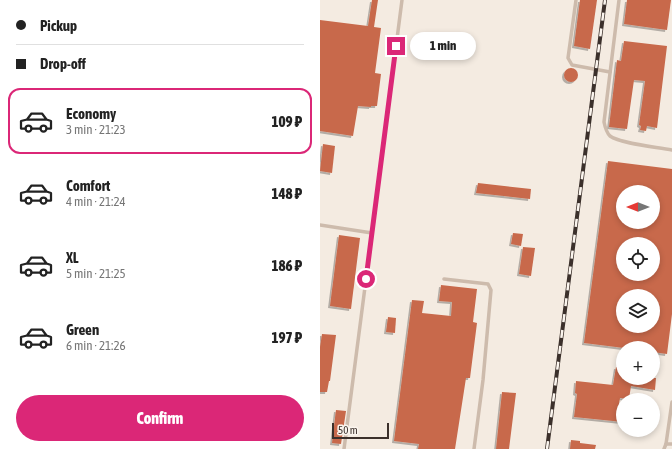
<!DOCTYPE html>
<meta charset="utf-8">
<style>
body{margin:0;font-family:"Asap Condensed",sans-serif;background:#f2f2f2;color:#222;height:100vh;display:flex;flex-direction:column;font-size:15px;white-space:nowrap}
*{box-sizing:border-box;margin:0}
p{font-size:13px;color:#767676}
.icon{flex:none;width:22px;height:22px;fill:none;stroke:currentColor;stroke-width:2;stroke-linecap:round;stroke-linejoin:round}
.map{position:relative;flex:1;overflow:hidden}
.sheet{display:flex;flex-direction:column;background:#fff;width:320px}
.sheet>*{flex:none}
.hud{display:grid;align-content:center;height:88px;padding:0 16px;background:#fff}
.needle{width:26px;rotate:270deg}
.controls{position:absolute;left:296px;top:185px;display:grid;gap:8px}
.controls a{display:grid;place-items:center;width:44px;height:44px;border-radius:50%;background:#fff;box-shadow:0 2px 6px #0003;font-size:20px}
.scale{position:absolute;left:12px;bottom:10px;width:57px;box-sizing:border-box;padding-left:4px;border:2px solid #3b302b;border-top:0;font-size:11px;line-height:14px;white-space:nowrap;color:#3b302b;-webkit-text-stroke:3px #fbf5ee;paint-order:stroke}
.end{position:absolute;width:18px;height:18px;margin:-9px;border:5px solid #db2777;background:#fff;box-shadow:0 0 0 2px #fff}
.from{border-radius:50%}
.bubble{position:absolute;height:28px;border-radius:14px;background:#fff;box-shadow:0 2px 6px #0003;font-size:13px;font-weight:800;line-height:28px;text-align:center}
.hud b{display:flex;align-items:center;gap:14px;height:38px;font-size:15px}
.hud b+b{border-top:1px solid #e0e0e0}
.hud i{width:10px;height:10px;background:#222}
ul{padding:0;list-style:none}
li{display:flex;align-items:center;gap:12px;height:66px;margin:0 8px 6px;padding:0 8px;border:2px solid transparent;border-radius:12px}
li div{flex:1}
li b{display:block;font-size:15px}
li em{font-style:normal;font-weight:800}
li.current{border-color:#db2777}
li>.icon{width:36px;height:36px;stroke-width:1.5}
.primary-button{display:flex;gap:8px;margin-top:auto;padding:8px 16px}
.primary-button a{flex:1;height:46px;border-radius:24px;background:#db2777;color:#fff;font-size:16px;font-weight:800;line-height:46px;text-align:center}
main{display:flex;flex:1;min-height:0}
.map>svg:first-child{display:block}
.building{fill:#c8694b;fill-rule:evenodd;filter:url(#shadow)}
.lines{fill:none;stroke-linecap:round;stroke-linejoin:round}
.lane{stroke:#cdbbac;stroke-width:3.5}
.rail-casing{stroke:#3b302b;stroke-width:4}
.rail{stroke:#fbf5ee;stroke-width:2.5;stroke-dasharray:8;stroke-linecap:butt}
.route{stroke:#db2777;stroke-width:5}
</style>
<main>
<section class="sheet">
<div class="hud">
<b><i class="from"></i>Pickup</b>
<b><i></i>Drop-off</b>
</div>
<ul>
<li class="current"><svg class="icon" aria-label="car" viewBox="0 0 24 24"><path d="M5 17H2v-5l4-1 3-4h7l3 4 3 1v5h-3M9 17h6M6 11h13"/><circle cx="7" cy="17" r="2"/><circle cx="17" cy="17" r="2"/></svg><div><b>Economy</b><p>3 min · 21:23</p></div><em>109 ₽</em></li>
<li><svg class="icon" aria-label="car" viewBox="0 0 24 24"><path d="M5 17H2v-5l4-1 3-4h7l3 4 3 1v5h-3M9 17h6M6 11h13"/><circle cx="7" cy="17" r="2"/><circle cx="17" cy="17" r="2"/></svg><div><b>Comfort</b><p>4 min · 21:24</p></div><em>148 ₽</em></li>
<li><svg class="icon" aria-label="car" viewBox="0 0 24 24"><path d="M5 17H2v-5l4-1 3-4h7l3 4 3 1v5h-3M9 17h6M6 11h13"/><circle cx="7" cy="17" r="2"/><circle cx="17" cy="17" r="2"/></svg><div><b>XL</b><p>5 min · 21:25</p></div><em>186 ₽</em></li>
<li><svg class="icon" aria-label="car" viewBox="0 0 24 24"><path d="M5 17H2v-5l4-1 3-4h7l3 4 3 1v5h-3M9 17h6M6 11h13"/><circle cx="7" cy="17" r="2"/><circle cx="17" cy="17" r="2"/></svg><div><b>Green</b><p>6 min · 21:26</p></div><em>197 ₽</em></li>
</ul>
<div class="primary-button"><a>Confirm</a></div>
</section>
<div class="map">
<svg width="352" height="449" viewBox="0 0 352 449">
<defs>
<filter id="shadow"><feDropShadow dx="-2" dy="2" stdDeviation="0" flood-color="#0004"/></filter>
</defs>
<rect width="100%" height="100%" fill="#f4ebe1"/>
<g class="building">
<polygon points="52,0 58,0 54,27 61,28 55,73 61,74 57,106 51,106 51,107 38,106 33,136 0,131 0,20 48,26"/>
<polygon points="260,0 277,0 270,49 254,46"/>
<polygon points="307,0 351,0 347,30 304,24"/>
<polygon points="304,41 347,46 337,128 327,126 326,131 320,130 321,126 319,125 325,81 314,80 307,129 289,127 297,60 301,61"/>
<circle cx="251" cy="75" r="7"/>
<polygon points="3,144 15,146 12,173 0,171"/>
<path d="M288 161 352 169V314L347 354 333 352V348H304L264 343ZM303 192H333V222H303ZM303 244H333V274H303ZM303 296H333V326H303Z"/>
<polygon points="158,183 211,189 210,199 156,193"/>
<polygon points="193,233 203,234 201,246 191,244"/>
<polygon points="19,235 40,238 31,309 10,306"/>
<polygon points="203,247 215,248 211,276 199,274"/>
<polygon points="121,285 157,289 153,322 157,323 150,378 146,378 135,449 98,449 99,444 74,441 92,300 104,301 102,313 131,316 132,302 119,301"/>
<polygon points="68,317 76,318 75,333 66,332"/>
<polygon points="2,334 16,335 10,381 9,381 7,392 0,392 0,347"/>
<polygon points="296,367 303,368 303,378 336,378 335,390 311,386 309,399 300,398 298,410 303,412 303,422 254,417 257,394 255,393 256,381 293,385"/>
<polygon points="182,392 196,393 189,449 176,449"/>
<polygon points="16,410 26,411 21,444 12,443"/>
<polygon points="251,440 260,441 260,443 276,445 275,449 250,449"/>
</g>
<g class="lines">
<g class="lane">
<polyline points="256,0 248,58 252,65 290,72"/>
<path d="M299 0 284 122C285 127 286 132 290 136 301 144 338 147 352 150"/>
<polyline points="0,225 52,233 82,0"/>
<polyline points="124,279 168,284 171,290 163,380 154,449"/>
<polyline points="346,444 352,402"/>
<polyline points="24,449 52,233"/>
<polyline points="344,449 346,444 352,444"/>
</g>
<g class="rail-casing">
<polyline id="rail" points="227,449 285,0"/>
</g>
<use href="#rail" class="rail"/>
</g>
<g class="lines">
<polyline class="route" points="46,279 76,46"/>
</g>
</svg>
<div class="controls">
<a><svg class="needle" viewBox="-14 -14 28 28"><path d="M0-13l5 13h-10z" fill="#e53935"/><path d="M0 13l5-13h-10z" fill="#767676"/></svg></a>
<a><svg class="icon" aria-label="locate" viewBox="0 0 24 24"><circle cx="12" cy="12" r="6"/><path d="M12 2v4M12 18v4M2 12h4M18 12h4"/></svg></a>
<a><svg class="icon" aria-label="layers" viewBox="0 0 24 24"><path d="M12 4l9 5-9 5-9-5zM3 14l9 5 9-5"/></svg></a>
<a>+</a>
<a>−</a>
</div>
<div class="scale">50 m</div>
<i class="end from" style="left:46px;top:279px"></i>
<i class="end" style="left:76px;top:46px"></i>
<div class="bubble" style="left:90px;top:32px;width:66px">1 min</div>
</div>
</main>
